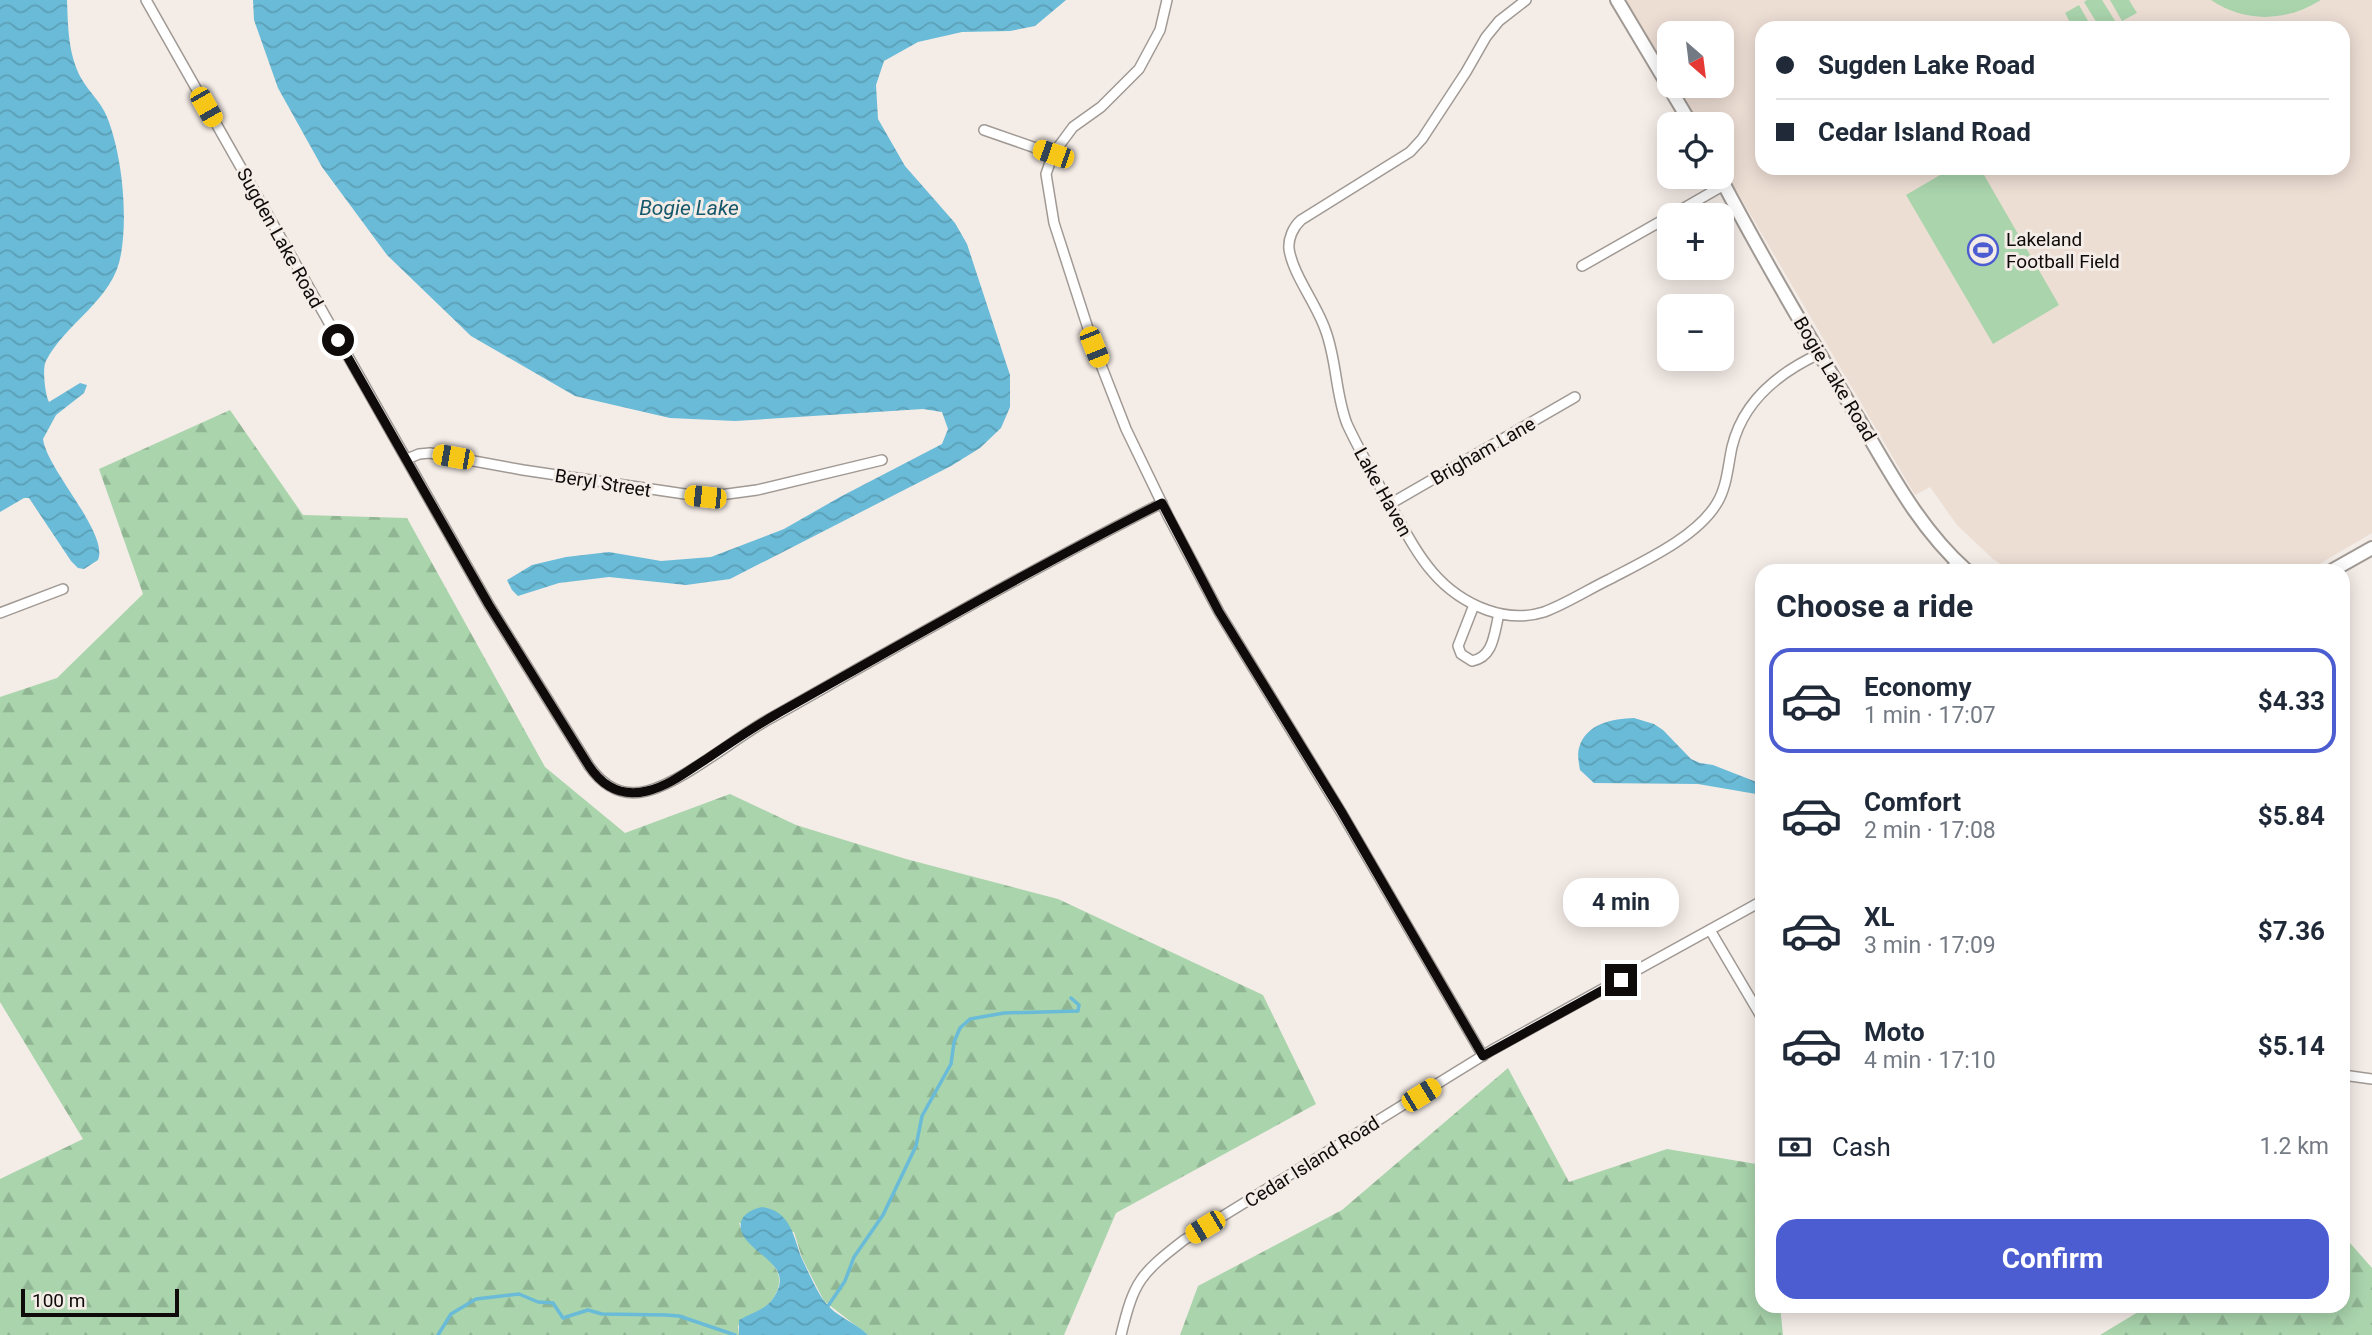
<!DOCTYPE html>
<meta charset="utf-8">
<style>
body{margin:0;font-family:Roboto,sans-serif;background:#f2f2f3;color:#1f2937;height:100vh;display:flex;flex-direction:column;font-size:26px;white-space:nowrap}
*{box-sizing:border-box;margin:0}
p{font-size:23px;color:#747a83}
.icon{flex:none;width:38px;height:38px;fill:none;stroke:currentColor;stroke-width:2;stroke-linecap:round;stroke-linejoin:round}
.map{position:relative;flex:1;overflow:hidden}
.side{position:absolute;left:1755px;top:564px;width:595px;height:749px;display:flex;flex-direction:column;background:#fff;border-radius:21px;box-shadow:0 4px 18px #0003}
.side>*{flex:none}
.hud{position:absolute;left:1755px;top:21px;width:595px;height:154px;border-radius:21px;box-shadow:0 4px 18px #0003;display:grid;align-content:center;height:154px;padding:0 21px;background:#fff}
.needle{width:46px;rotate:152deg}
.buttons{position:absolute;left:1657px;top:21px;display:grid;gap:14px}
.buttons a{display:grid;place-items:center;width:77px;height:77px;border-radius:14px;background:#fff;box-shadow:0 4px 18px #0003;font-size:35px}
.scale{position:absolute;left:21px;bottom:18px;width:158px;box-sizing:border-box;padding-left:7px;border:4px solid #0e0b0a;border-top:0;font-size:19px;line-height:24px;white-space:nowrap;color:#0e0b0a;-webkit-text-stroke:5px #f4ece7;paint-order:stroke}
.end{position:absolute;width:32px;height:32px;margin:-16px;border:9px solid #0e0b0a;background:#fff;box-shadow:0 0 0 4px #fff}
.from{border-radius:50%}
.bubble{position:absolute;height:49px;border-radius:21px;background:#fff;box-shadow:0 4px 18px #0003;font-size:23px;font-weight:700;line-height:49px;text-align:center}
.car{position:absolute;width:21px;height:42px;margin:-21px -10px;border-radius:9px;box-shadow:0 0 5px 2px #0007;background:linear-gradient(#f5c518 24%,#345 0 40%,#f5c518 0 76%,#345 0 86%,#f5c518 0)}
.hud b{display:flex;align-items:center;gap:24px;height:66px;font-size:26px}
.hud b+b{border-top:2px solid #e0e1e3}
.hud i{width:18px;height:18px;background:#1f2937}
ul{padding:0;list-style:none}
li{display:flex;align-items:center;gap:21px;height:105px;margin:0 14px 10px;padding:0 7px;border:4px solid transparent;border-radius:21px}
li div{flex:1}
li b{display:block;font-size:26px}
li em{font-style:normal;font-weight:700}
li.current{border-color:#4c5cd1}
li>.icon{width:63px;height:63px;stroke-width:1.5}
h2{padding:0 21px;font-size:32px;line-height:84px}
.pay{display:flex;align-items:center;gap:18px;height:77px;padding:0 21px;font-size:26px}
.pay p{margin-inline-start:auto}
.button{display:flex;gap:14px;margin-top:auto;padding:14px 21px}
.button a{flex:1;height:80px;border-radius:21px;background:#4c5cd1;color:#fff;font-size:28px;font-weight:700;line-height:80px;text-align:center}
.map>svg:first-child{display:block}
.built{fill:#edded4;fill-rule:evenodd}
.forest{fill:url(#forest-firs)}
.park{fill:#a9d4ac}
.water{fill:url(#water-waves)}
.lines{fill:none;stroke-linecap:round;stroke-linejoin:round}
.stream{stroke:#6abbd7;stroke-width:3.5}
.minor-casing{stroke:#a09994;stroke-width:12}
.secondary-casing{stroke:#a09994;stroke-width:16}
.minor{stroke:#fff;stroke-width:9}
.secondary{stroke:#fff;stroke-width:12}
.route{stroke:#0e0b0a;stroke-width:9}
.labels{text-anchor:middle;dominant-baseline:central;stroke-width:6;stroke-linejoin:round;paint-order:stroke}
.street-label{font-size:19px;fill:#0e0b0a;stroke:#f4ece7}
.poi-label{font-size:19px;fill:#0e0b0a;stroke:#f4ece7;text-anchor:start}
.water-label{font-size:21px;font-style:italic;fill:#15576b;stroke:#f4ece7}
</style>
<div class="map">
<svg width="2372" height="1335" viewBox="0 0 2372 1335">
<defs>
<pattern id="forest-firs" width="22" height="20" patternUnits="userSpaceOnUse" patternTransform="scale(1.75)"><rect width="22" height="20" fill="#a9d4ac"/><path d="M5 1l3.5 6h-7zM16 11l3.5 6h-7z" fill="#90b593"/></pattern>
<pattern id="water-waves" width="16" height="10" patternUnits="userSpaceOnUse" patternTransform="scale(1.75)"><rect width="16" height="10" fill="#6abbd7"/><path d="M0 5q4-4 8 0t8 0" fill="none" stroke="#5b9fb7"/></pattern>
</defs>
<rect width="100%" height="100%" fill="#f4ece7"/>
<path class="built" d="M1625 0H2372V533L2309 570H2010L1993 559 1957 525 1930 487 1915 495 1722 166V124H1698L1675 86H1722V33H1670L1669 76ZM1762 28H2343V168H1762Z"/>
<g class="forest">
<path d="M230 410 303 515 407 518 545 767 625 833 730 794 796 825 906 859 1058 899 1263 995 1316 1104 1116 1213 1064 1335H868L824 1301 802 1258 794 1232 739 1223C746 1253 798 1263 772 1300 762 1313 748 1312 738 1326L739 1335H0V1179L83 1139 0 1002V697L57 678 143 594 99 469Z"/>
<polygon points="1508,1068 1569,1182 1667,1149 1762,1165 1762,1306 1780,1306 1783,1335 1180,1335 1198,1286 1342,1210"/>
<polygon points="2343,1235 2372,1268 2372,1335 2100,1335 2148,1306 2343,1306"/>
</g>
<g class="park">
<polygon points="2087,0 2102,0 2117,24 2111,28 2100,28 2084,2"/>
<polygon points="2110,0 2129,0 2137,13 2122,21"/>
<path d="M2211 0H2321C2286 22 2245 23 2211 0Z"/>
<polygon points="2079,5 2092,28 2073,28 2065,13"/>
<polygon points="1952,168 1980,168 2059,305 1993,344 1906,195"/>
</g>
<g class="water">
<path d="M0 0H67C68 26 68 54 81 78 89 92 101 102 107 117 122 154 128 214 121 254 114 300 65 323 46 361 42 367 45 395 49 402L80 383 87 385 84 393 56 415 43 439C47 470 109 533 98 560L84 569 78 568 71 561 29 498H24L0 512Z"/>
<polygon points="253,0 1066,0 1035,26 1010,31 962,32 918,42 884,61 876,85 878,119 905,166 955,223 967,244 1010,375 1010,407 1001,428 980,448 951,466 730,579 686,585 609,577 559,583 518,596 512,590 507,580 532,565 566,557 609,552 661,561 711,557 784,529 840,497 942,444 948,429 942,412 923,409 735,421 670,418 575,396 471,336 387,255 322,167 278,88 254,20"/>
<path d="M1634 718 1654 724 1663 730 1691 759 1700 763 1713 765 1759 783 1762 781V795L1698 784 1594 783 1580 770C1579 764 1577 754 1579 748 1586 723 1613 719 1634 718Z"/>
<path d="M762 1207C791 1211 793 1236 802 1259 807 1269 818 1294 825 1302 836 1317 855 1322 868 1335H739V1320C750 1313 763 1311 772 1300 794 1270 764 1260 748 1242 733 1225 742 1211 762 1207Z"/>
</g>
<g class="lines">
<g class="stream">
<polyline points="828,1306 845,1281 854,1257 883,1215 916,1146 922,1116 951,1064 954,1042 960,1028 970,1019 1004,1013 1078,1011 1079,1005 1071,998"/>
<polyline points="438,1335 451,1314 476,1299 519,1294 538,1302 553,1303 563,1318 588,1310 602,1314 666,1315 679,1316 735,1335"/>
</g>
<g class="minor-casing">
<g id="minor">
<path d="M146 0 489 605 589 766C604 787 622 797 647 791 683 782 736 737 771 718 900 645 1030 570 1162 503"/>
<polyline points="1167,0 1160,30 1139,69 1101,107 1073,127 1053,154 1046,174 1054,223 1094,347 1126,429 1168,516 1219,612 1341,812 1483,1056"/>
<path d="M1526 0 1499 21 1486 37 1466 72 1422 139 1410 152 1301 220C1293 227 1288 239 1289 249 1293 275 1316 303 1325 329 1337 360 1335 393 1347 424 1359 450 1373 474 1387 499 1414 546 1432 590 1487 610 1504 616 1525 618 1544 612 1566 604 1589 589 1610 579 1644 561 1697 537 1717 503 1727 487 1728 465 1732 447 1743 401 1778 373 1819 354"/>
<polyline points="984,130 1053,154"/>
<polyline points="1672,215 1724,185"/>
<polyline points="1582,266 1670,216"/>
<polyline points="407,459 419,454 430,453 523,470 705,497 757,490 882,460"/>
<polyline points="1390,504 1575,397"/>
<polyline points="1949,570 1957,563"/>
<path d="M1474 605 1458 646 1461 654 1472 661C1494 657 1494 633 1499 614"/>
<polyline points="0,613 63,589"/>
<polyline points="1710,930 1762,1018"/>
<polyline points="2343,1075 2372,1079"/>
<path d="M1121 1335C1134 1281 1140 1274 1184 1240L1492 1050 1762 901"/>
</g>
</g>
<g class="secondary-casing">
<g id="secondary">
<polyline points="1617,0 1691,124"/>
<path d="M1720 177C1763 259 1810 339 1858 418 1890 472 1919 528 1966 570"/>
<polyline points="2333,570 2372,548"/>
</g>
</g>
<use href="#minor" class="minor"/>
<use href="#secondary" class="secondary"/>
</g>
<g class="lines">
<path class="route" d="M338 340 489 605 589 766C603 787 622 797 647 791 669 786 689 770 708 758 730 743 752 728 775 715 903 643 1031 569 1162 503L1219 612 1341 811 1483 1056 1621 980"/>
</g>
<defs>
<g id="stadium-ring" transform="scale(1.575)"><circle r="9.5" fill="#f4ece7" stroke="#4c5cd1" stroke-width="1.5"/><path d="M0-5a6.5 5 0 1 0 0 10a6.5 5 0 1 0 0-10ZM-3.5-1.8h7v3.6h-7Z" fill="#4c5cd1"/></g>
</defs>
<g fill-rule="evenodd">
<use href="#stadium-ring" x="1983" y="250"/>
</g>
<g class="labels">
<g class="street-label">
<text transform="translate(280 238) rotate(61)">Sugden Lake Road</text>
<text transform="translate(1835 379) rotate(59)">Bogie Lake Road</text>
<text transform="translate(1483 451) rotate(-30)">Brigham Lane</text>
<text transform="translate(603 483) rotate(9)">Beryl Street</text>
<text transform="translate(1383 492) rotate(61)">Lake Haven</text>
<text transform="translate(1312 1162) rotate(-32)">Cedar Island Road</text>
</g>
<g class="poi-label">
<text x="2006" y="239">Lakeland<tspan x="2006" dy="22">Football Field</tspan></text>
</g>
<g class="water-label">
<text x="689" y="208">Bogie Lake</text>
</g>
</g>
</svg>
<div class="buttons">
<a><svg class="needle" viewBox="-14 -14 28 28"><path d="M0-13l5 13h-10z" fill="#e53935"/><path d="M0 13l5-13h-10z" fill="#747a83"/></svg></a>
<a><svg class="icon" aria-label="locate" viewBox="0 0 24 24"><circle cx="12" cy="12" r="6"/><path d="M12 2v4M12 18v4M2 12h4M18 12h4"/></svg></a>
<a>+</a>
<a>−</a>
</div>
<div class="scale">100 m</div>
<i class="end from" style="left:338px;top:340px"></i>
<i class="end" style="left:1621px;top:980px"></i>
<div class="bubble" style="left:1563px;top:878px;width:116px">4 min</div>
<i class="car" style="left:206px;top:107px;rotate:150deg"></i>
<i class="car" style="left:1053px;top:154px;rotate:289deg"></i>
<i class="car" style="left:1094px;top:347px;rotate:158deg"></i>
<i class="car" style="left:453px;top:457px;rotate:280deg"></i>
<i class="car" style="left:705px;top:497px;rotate:276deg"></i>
<i class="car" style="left:1421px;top:1095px;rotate:58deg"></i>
<i class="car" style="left:1205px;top:1227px;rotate:239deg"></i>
<div class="hud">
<b><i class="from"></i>Sugden Lake Road</b>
<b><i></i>Cedar Island Road</b>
</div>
<section class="side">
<h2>Choose a ride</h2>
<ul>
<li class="current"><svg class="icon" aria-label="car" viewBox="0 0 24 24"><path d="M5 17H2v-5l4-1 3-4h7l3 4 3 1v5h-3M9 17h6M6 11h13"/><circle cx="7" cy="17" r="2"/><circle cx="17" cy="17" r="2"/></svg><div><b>Economy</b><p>1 min · 17:07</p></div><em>$4.33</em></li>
<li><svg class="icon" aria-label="car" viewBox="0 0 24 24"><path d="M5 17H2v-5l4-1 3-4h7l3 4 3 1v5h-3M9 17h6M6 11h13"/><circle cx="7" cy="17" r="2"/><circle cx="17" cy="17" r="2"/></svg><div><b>Comfort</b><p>2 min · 17:08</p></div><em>$5.84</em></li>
<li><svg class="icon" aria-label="car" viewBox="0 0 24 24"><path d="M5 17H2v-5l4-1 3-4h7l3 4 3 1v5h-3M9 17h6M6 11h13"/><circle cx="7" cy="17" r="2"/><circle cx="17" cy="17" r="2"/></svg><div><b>XL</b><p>3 min · 17:09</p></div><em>$7.36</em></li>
<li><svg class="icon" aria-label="car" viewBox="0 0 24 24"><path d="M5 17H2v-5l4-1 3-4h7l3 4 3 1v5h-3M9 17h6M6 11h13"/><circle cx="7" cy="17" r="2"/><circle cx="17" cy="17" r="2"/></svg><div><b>Moto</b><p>4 min · 17:10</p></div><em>$5.14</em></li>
</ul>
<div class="pay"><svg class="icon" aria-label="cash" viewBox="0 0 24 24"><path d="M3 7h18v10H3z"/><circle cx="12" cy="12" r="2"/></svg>Cash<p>1.2 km</p></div>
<div class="button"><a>Confirm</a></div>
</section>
</div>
